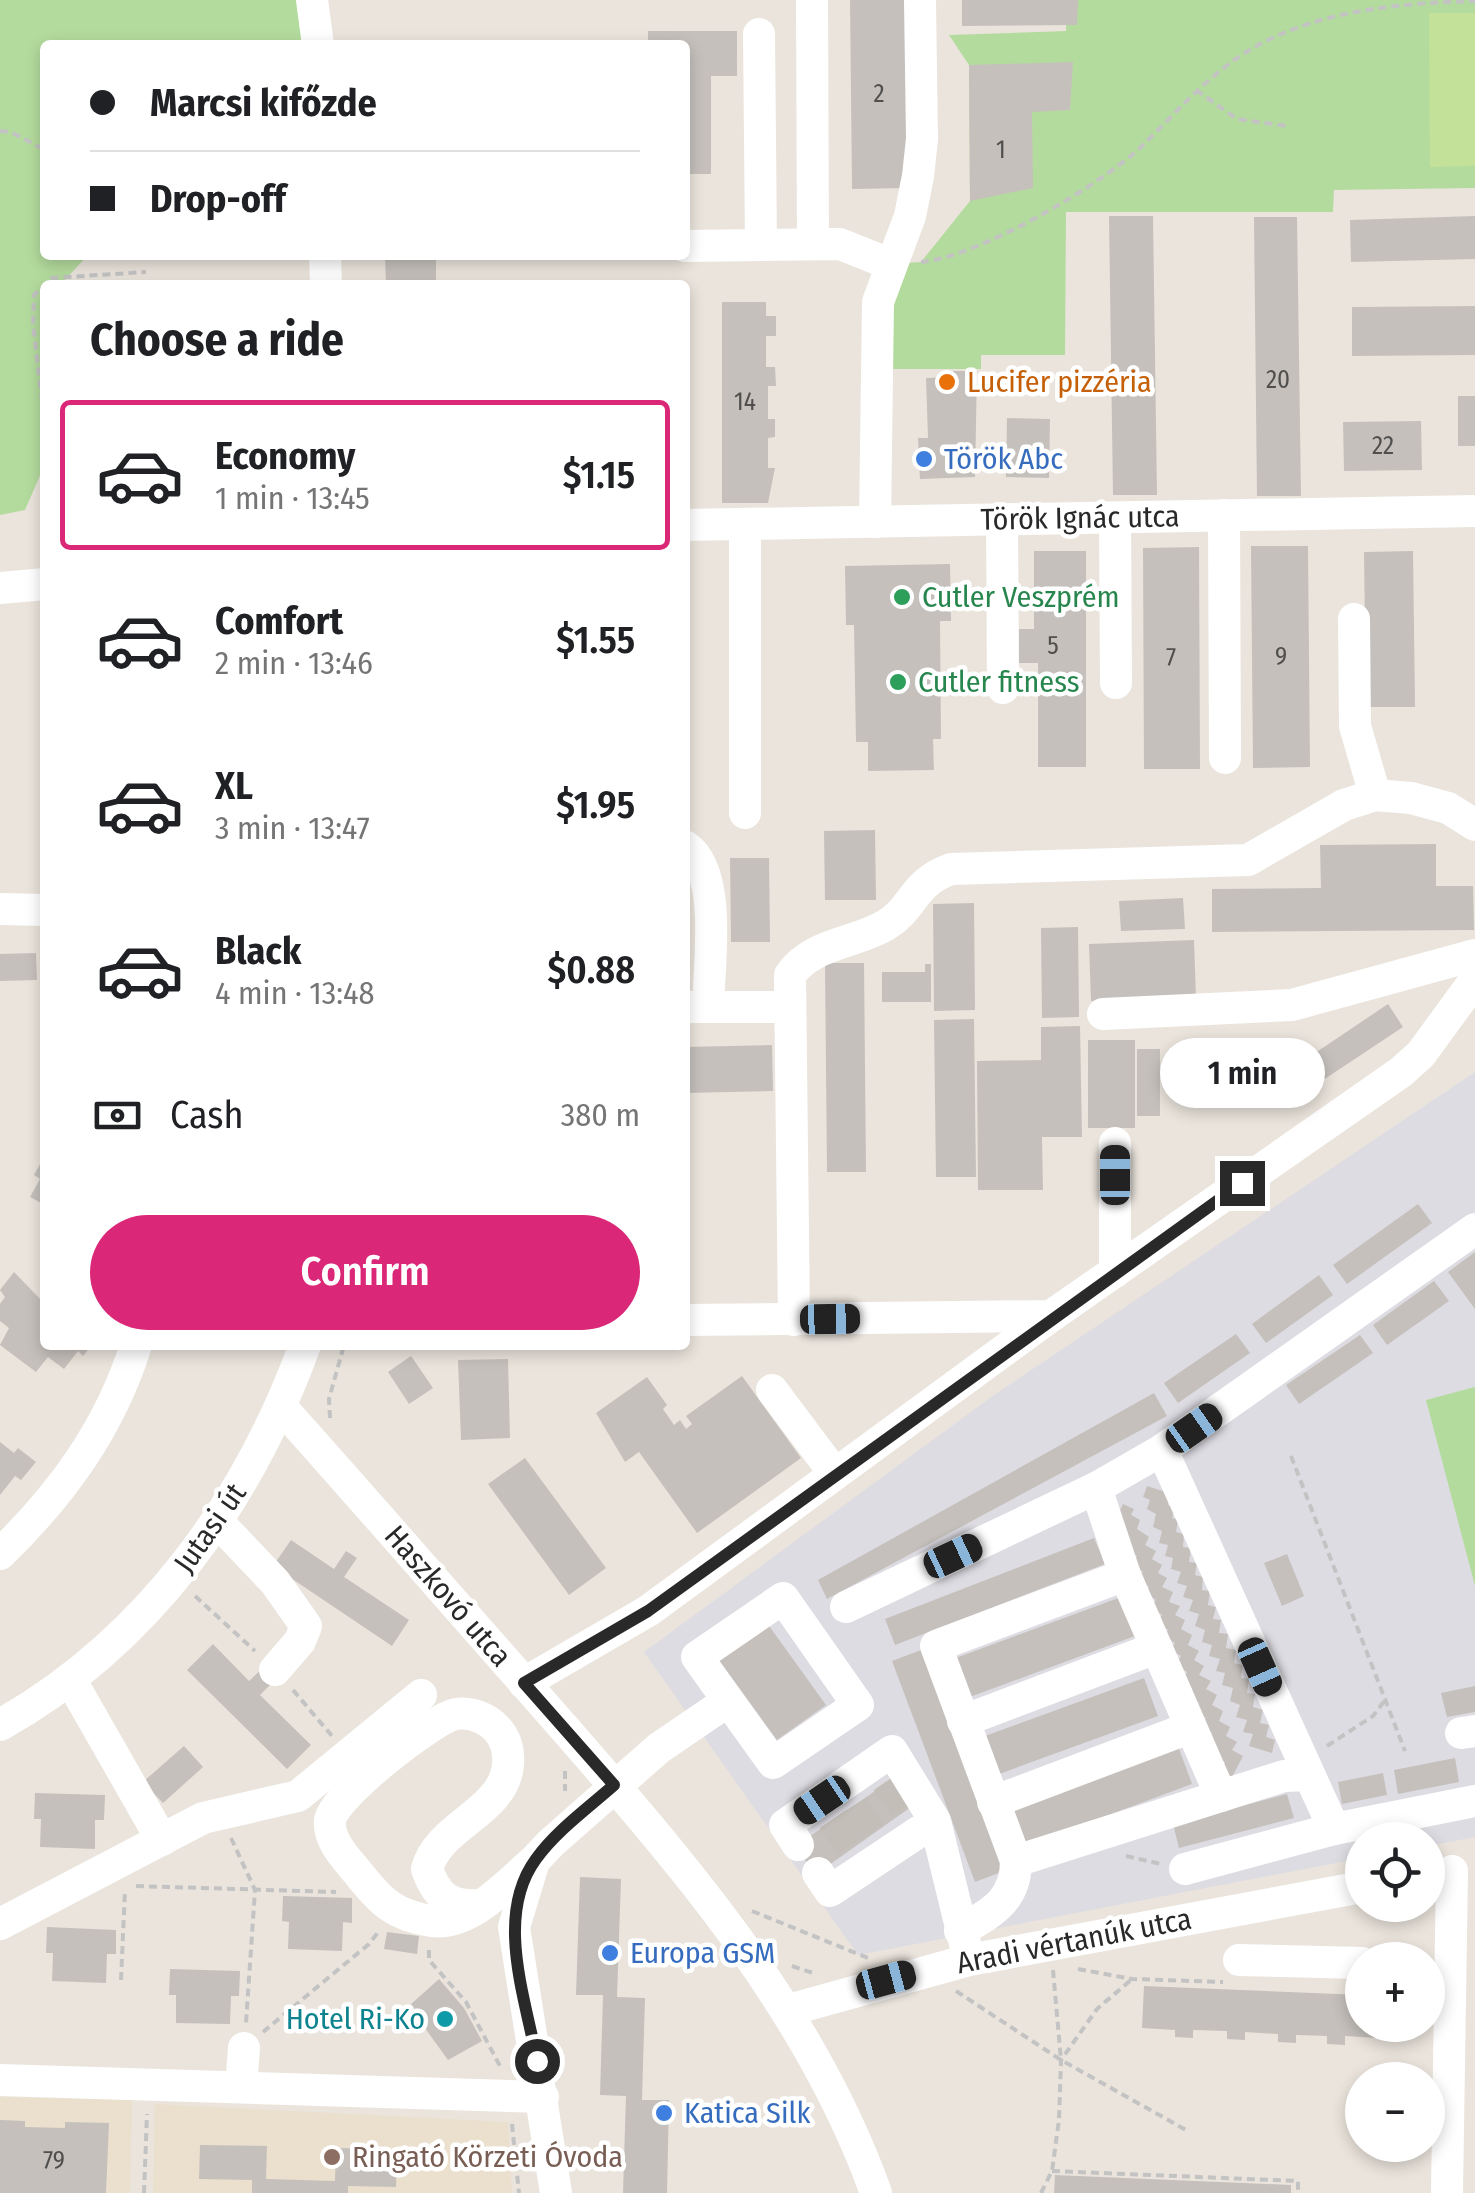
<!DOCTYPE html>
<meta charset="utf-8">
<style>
body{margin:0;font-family:"Fira Sans Condensed",sans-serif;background:#f6f6f6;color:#202124;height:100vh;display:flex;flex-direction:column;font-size:38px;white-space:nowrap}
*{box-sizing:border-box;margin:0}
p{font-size:32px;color:#757577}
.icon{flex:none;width:55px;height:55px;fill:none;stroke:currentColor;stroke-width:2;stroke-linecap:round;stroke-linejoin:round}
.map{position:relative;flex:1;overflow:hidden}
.sheet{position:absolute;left:40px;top:280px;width:650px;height:1070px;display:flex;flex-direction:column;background:#fff;border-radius:10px;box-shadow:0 5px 15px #0003}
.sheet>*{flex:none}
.hud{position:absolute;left:40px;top:40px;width:650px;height:220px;border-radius:10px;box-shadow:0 5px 15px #0003;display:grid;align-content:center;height:220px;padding:0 50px;background:#fff}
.fabs{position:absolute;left:1345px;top:1822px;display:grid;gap:20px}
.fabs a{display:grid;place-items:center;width:100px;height:100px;border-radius:50%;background:#fff;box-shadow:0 5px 15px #0003;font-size:50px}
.end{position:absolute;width:45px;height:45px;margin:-22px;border:12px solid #292929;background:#fff;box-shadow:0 0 0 5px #fff}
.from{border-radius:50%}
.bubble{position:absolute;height:70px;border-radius:35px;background:#fff;box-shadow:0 5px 15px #0003;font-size:32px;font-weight:600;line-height:70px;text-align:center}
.car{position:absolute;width:30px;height:60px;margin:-30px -15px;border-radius:12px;box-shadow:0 0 8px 2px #0007;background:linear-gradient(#222 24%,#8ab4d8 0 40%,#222 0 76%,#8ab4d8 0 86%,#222 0)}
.hud b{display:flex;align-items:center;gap:35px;height:95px;font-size:38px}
.hud b+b{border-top:2px solid #e0e0e0}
.hud i{width:25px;height:25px;background:#202124}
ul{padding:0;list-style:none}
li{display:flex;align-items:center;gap:30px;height:150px;margin:0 20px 15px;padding:0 30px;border:5px solid transparent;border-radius:10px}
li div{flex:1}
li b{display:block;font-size:38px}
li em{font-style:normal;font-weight:600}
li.active{border-color:#db2777}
li>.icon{width:90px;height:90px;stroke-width:1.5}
h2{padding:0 50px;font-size:45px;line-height:120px}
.pay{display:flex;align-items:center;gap:25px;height:110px;padding:0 50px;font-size:38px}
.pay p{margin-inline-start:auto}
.primary-button{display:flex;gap:20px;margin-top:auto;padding:20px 50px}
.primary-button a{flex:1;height:115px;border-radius:60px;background:#db2777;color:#fff;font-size:40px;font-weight:600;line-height:115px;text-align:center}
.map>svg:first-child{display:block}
.industrial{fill:#dedce3}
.education{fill:#eae0cd}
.green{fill:#b4db9e}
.pitch{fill:#c4e19a}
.building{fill:#c5c0bc}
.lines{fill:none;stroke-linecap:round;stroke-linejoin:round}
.minor-tunnel{stroke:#c3bfb8;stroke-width:32;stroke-dasharray:32 16;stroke-linecap:butt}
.path{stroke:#c3c3c3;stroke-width:4;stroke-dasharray:8 5;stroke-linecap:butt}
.minor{stroke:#fff;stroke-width:32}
.route{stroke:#292929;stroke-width:12}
.food-dot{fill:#e8710a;stroke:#fff;stroke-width:4}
.shop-dot{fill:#3f7fe0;stroke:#fff;stroke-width:4}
.leisure-dot{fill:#2e9e5b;stroke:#fff;stroke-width:4}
.culture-dot{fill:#0f9aa8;stroke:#fff;stroke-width:4}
.education-dot{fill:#8d6e63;stroke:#fff;stroke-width:4}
.labels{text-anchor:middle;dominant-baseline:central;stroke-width:9;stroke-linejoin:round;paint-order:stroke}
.number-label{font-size:25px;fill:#504f4e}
.food-label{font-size:30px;fill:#c56008;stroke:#fff;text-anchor:start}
.shop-label{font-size:30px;fill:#366cbe;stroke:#fff;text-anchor:start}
.street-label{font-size:30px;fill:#292929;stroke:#fff}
.leisure-label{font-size:30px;fill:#27864d;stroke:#fff;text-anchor:start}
.culture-label{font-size:30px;fill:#0d838f;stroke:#fff;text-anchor:end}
.education-label{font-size:30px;fill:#785e54;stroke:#fff;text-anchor:start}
</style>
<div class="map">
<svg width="1475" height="2193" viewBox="0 0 1475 2193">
<rect width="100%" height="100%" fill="#eae4dc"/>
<polygon class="industrial" points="1475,1072 1475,1837 1428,1846 1428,1840 1362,1840 1362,1858 858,1955 644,1652 994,1395"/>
<g class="education">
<polygon points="0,2097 132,2100 130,2193 0,2193"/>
<polygon points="155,2104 508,2122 512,2193 153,2193"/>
</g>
<g class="green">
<polygon points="0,0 317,0 322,45 45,45 45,255 88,255 60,285 45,285 45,464 25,510 0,515"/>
<polygon points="1067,0 1475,0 1475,188 1334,190 1333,212 1066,212 1065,355 981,355 981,369 876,369 890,264 921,262 970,201 969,65 949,35 1066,31"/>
<polygon points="1475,1387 1475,1586 1426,1400"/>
</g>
<polygon class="pitch" points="1429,13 1475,13 1475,166 1430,167"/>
<g class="building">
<polygon points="850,0 906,0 909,188 852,189"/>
<polygon points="962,0 1078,0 1077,25 962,26"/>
<polygon points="648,31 737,31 737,76 711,76 711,174 685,174 685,45 648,45"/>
<polygon points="1073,62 1070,110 1032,112 1033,188 970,201 969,65"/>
<polygon points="1109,216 1153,216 1157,495 1113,495"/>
<polygon points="1475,216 1475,259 1351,262 1350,220"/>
<polygon points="1254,217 1297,217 1301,496 1257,496"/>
<polygon points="385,255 436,255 436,285 386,285"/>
<polygon points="722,302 766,302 766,316 776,316 776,336 766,336 766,367 775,367 776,386 768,386 768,419 775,419 775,437 768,438 768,468 775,468 768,503 722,503"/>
<polygon points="1475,306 1475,355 1352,356 1352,307"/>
<polygon points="953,371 977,371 975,477 920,479 918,438 928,438 926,378 953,377"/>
<rect x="1458" y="396" width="17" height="50"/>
<polygon points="1007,418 1050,419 1049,478 1006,477"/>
<polygon points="1421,421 1422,470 1344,471 1343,422"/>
<polygon points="1251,546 1308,546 1310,767 1253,768"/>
<polygon points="1199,547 1200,769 1144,769 1143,548"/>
<polygon points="1034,551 1086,551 1086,767 1038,767 1038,663 1019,663 1019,629 1034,629"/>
<polygon points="1413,551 1415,707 1366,707 1364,552"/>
<polygon points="950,564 951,621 940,621 941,739 933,739 934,770 868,771 868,742 856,742 854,625 846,625 845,566"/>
<polygon points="875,830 876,900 825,900 824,831"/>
<polygon points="1436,844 1436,886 1473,886 1474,930 1212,932 1212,889 1321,888 1320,845"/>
<polygon points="730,858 769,858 770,942 731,942"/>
<polygon points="1183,898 1185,929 1121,931 1119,901"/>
<polygon points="974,903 975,1010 934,1011 933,904"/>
<polygon points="1078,927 1079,1017 1042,1018 1041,928"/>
<polygon points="1194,940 1196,998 1091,1001 1089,944"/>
<polygon points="36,953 37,980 0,981 0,954"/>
<polygon points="825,963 864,963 866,1172 827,1172"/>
<polygon points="925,964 931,964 931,1002 882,1002 882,972 925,972"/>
<polygon points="1388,1004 1403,1027 1290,1102 1275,1080"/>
<polygon points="974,1019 976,1177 936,1177 934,1020"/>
<polygon points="1080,1026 1082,1137 1042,1137 1043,1190 978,1190 977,1061 1041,1060 1041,1027"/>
<rect x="1088" y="1040" width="47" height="88"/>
<polygon points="772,1045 773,1091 685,1093 685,1047"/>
<rect x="1137" y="1049" width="23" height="67"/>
<polygon points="45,1155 45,1205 30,1197 40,1179 34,1175"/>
<polygon points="1418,1204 1432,1223 1347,1284 1333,1265"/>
<polygon points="1475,1252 1475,1309 1448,1272"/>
<polygon points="14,1272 45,1304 45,1345 92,1345 83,1356 78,1351 64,1369 48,1357 36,1372 0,1345 9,1328 0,1321 0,1304 5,1297 0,1290"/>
<polygon points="1319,1275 1333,1295 1266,1343 1252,1324"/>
<polygon points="1434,1281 1449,1301 1387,1345 1373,1325"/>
<polygon points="1236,1334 1250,1353 1178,1403 1164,1383"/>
<polygon points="1360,1335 1373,1353 1299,1404 1286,1385"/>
<polygon points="411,1356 433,1388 409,1404 388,1372"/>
<polygon points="508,1359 510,1438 461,1440 458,1360"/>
<polygon points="742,1376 801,1458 697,1533 639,1452 625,1462 596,1413 647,1377 667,1405 663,1409 674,1425 680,1420 686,1429 692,1424 686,1416"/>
<polygon points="1154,1393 1167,1416 827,1599 818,1580"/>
<polygon points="0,1442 14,1453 18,1448 36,1462 21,1480 15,1476 0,1495"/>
<polygon points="525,1458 606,1568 569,1595 488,1484"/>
<polygon points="1147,1486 1169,1493 1168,1505 1175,1507 1172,1518 1178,1520 1176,1532 1184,1534 1183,1547 1191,1548 1189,1562 1197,1563 1195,1575 1203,1577 1202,1590 1210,1591 1208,1605 1216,1607 1213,1619 1221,1620 1219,1633 1228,1634 1226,1648 1236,1650 1234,1663 1243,1665 1241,1678 1249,1679 1247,1693 1255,1694 1253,1707 1263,1710 1260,1723 1269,1725 1266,1737 1275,1740 1272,1753 1249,1746 1253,1734 1243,1732 1247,1720 1236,1717 1240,1705 1230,1701 1233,1688 1222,1685 1225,1673 1216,1671 1220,1659 1209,1656 1212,1645 1202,1642 1205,1630 1195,1626 1199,1614 1189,1611 1193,1600 1183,1597 1187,1586 1177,1583 1181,1572 1171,1569 1173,1558 1165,1556 1168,1545 1159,1543 1162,1531 1153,1527 1156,1514 1147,1509 1150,1500 1143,1497"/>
<polygon points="1123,1504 1134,1509 1131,1515 1140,1520 1137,1529 1149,1537 1145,1545 1156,1551 1152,1559 1162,1565 1158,1573 1167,1578 1162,1587 1173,1592 1169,1602 1180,1606 1175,1615 1185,1620 1181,1629 1192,1635 1188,1645 1199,1651 1194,1660 1204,1666 1199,1675 1211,1681 1206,1689 1217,1695 1212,1705 1223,1711 1219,1721 1230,1727 1226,1736 1237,1742 1232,1750 1243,1756 1232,1777 1221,1771 1225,1762 1214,1756 1218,1748 1207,1741 1212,1733 1201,1725 1206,1718 1194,1710 1199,1703 1188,1696 1192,1688 1182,1681 1187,1672 1176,1664 1181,1656 1170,1650 1175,1643 1164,1636 1168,1630 1156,1622 1162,1615 1151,1607 1156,1600 1145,1592 1149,1587 1138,1578 1143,1572 1133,1564 1137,1556 1127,1550 1113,1525"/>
<polygon points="1094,1538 1105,1564 895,1645 885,1619"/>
<polygon points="291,1540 334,1569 346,1551 357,1558 344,1577 409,1620 392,1646 273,1566"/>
<polygon points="1287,1554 1304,1596 1282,1606 1264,1563"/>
<polygon points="1121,1597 1135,1636 967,1698 953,1659"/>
<polygon points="767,1623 826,1705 777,1740 718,1659"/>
<polygon points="213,1644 249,1681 265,1666 277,1678 260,1695 311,1745 287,1769 187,1670"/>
<polygon points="921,1650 1004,1871 975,1882 892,1661"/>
<polygon points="1144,1678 1158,1716 991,1777 977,1739"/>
<polygon points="1475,1686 1475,1712 1447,1717 1441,1693"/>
<polygon points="184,1746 203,1767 163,1803 143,1782"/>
<polygon points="1178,1746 1192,1784 1025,1846 1011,1808"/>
<polygon points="1455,1758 1459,1782 1398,1794 1394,1770"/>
<polygon points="1383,1773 1387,1795 1342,1804 1338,1782"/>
<polygon points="898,1775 918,1802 815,1875 796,1846"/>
<polygon points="35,1793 105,1795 104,1820 95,1820 95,1849 40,1847 41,1819 34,1819"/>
<polygon points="1287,1794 1294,1818 1179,1848 1173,1824"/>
<polygon points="580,1877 621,1879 617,1997 645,1998 642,2100 669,2100 667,2193 623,2193 626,2096 600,2095 603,1995 576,1995"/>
<polygon points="283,1896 352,1898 352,1923 343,1922 342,1951 288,1949 289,1922 282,1921"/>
<polygon points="47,1927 116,1930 116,1954 107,1954 106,1983 52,1981 53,1953 46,1953"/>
<polygon points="387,1932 419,1936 417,1954 384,1949"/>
<polygon points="170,1969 240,1971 239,1996 231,1996 230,2024 176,2023 176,1995 169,1995"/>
<polygon points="439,1979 464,2008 482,2041 448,2060 409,2006"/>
<polygon points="1144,1986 1362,1995 1362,2025 1379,2025 1378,2038 1345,2036 1345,2045 1327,2044 1327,2036 1296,2035 1296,2043 1278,2042 1278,2034 1245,2032 1245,2040 1227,2039 1227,2031 1193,2030 1193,2038 1175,2037 1175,2030 1142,2028"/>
<polygon points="0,2120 25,2121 25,2127 65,2128 65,2122 109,2123 106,2193 0,2193"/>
<polygon points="200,2145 267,2146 266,2179 335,2181 336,2148 397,2149 396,2187 348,2186 348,2193 252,2193 252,2180 199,2179"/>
<polygon points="1055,2175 1291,2185 1291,2193 1054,2193"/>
</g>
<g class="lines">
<g class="minor-tunnel">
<polyline points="887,1781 907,1811"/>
<polyline points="853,1806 873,1837"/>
<polyline points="833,1819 853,1849"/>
</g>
<g class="path">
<polyline points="1196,90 1237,119 1287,126"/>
<polyline points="0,131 11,132 45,150"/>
<path d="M921 262C978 257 1098 187 1141 147 1181 108 1216 65 1268 40 1332 9 1405 3 1475 1"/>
<polyline points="45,427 33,324 34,295 52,278 146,272"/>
<polyline points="330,1418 329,1399 344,1345"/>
<polyline points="1291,1456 1405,1751"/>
<polyline points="195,1596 255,1651"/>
<polyline points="293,1690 332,1736"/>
<polyline points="1327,1746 1373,1716 1385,1700"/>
<polyline points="565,1771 565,1791"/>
<polyline points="231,1838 255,1890 246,2023"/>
<polyline points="1126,1856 1161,1864"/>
<polyline points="136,1886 336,1892"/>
<polyline points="752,1911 868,1958"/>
<polyline points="429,1950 429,1960 466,2002 501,2068"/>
<polyline points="792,1966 816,1974"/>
<polyline points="1078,1969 1132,1979 1223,1982"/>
<polyline points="1053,1970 1061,2060"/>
<polyline points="121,1980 125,1890"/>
<polyline points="956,1991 1061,2060 1186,2130"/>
<polyline points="263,2032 369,1944 380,1930"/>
<polyline points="512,2124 519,2193"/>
<polyline points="1052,2171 1298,2181 1298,2193"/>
<polyline points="144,2193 147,2114"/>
<polyline points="1041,2193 1052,2171 1059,2120 1061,2060 1097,2009 1132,1979"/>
</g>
<g class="minor">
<polyline points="312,0 318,45"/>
<polyline points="812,0 813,244"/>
<polyline points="759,34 761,245"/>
<polyline points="685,246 840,244 890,264"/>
<polyline points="325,255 326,285"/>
<polyline points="1224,515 1225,758"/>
<polyline points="1115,518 1116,683"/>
<polyline points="1002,519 1003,688"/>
<polyline points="875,522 878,302 910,216 918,176 922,139 920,0"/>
<polyline points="685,525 1475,511"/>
<polyline points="0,588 45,584"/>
<polyline points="1354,619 1355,726 1375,795"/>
<polyline points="745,813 745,524"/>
<path d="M685 846C723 871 709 963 708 1007"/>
<polyline points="0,909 45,910"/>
<polyline points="685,1007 790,1007"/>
<polyline points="1103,1014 1292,1005 1475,955"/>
<polyline points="1115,1272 1115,1143"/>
<polyline points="685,1320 1051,1316 1401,1072 1421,1054 1475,980"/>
<path d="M794 1320 790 975C812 943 854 944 886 925 915 907 912 883 951 869L1248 860 1344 805 1375 795 1411 798 1448 808 1475 825"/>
<polyline points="772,1390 835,1474"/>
<path d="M282 1408C368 1504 452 1601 537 1697 670 1849 807 2000 876 2193"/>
<polyline points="1162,1450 1334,1829 1475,1801"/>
<polyline points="1096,1488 1125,1575 1221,1796"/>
<polyline points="217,1521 275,1582 306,1626 300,1641 275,1670"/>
<path d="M0 1554C62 1494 110 1428 136 1345"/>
<polyline points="1125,1575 936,1646 1016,1861 1284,1776 1309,1775"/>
<polygon points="783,1598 858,1705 773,1763 697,1657"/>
<polyline points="846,1607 1096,1488 1162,1450 1475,1229"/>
<polyline points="70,1679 162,1840"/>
<polyline points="524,1683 648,1611 1051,1316"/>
<polyline points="963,1721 1156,1648"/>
<path d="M0 1725C148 1642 248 1501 305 1345"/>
<polyline points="1461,1733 1475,1731"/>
<polyline points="993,1802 1189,1728"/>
<polyline points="798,1845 785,1825 892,1751 935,1821 969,1960"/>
<polyline points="1185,1869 1334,1829"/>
<polyline points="818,1873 830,1891 920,1831"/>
<path d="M480 1905C451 1907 437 1898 427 1869 438 1825 505 1812 508 1764 509 1751 506 1739 497 1729 487 1718 471 1712 456 1714 433 1718 333 1797 330 1820 328 1841 346 1858 358 1873 381 1902 394 1915 431 1921 469 1927 507 1884 534 1861"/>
<polyline points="0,1924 203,1818 298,1796 421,1695"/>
<path d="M960 1931C991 1913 1016 1901 1016 1861"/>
<polyline points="1239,1960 1362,1963"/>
<polyline points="789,2010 969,1960 1362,1887"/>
<polyline points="0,2080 543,2097"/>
<polyline points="241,2087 244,2048"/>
<polyline points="556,2193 514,1927 534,1861 551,1843 659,1748 728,1701"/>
<polyline points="1447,2193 1452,1871"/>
</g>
</g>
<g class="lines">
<path class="route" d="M537 2061C526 1999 494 1916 536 1859 556 1831 588 1808 614 1785L524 1683 648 1611 1242 1183"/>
</g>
<circle class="food-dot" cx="947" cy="382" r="10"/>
<g class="shop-dot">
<circle cx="924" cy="459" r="10"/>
<circle cx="610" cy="1953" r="10"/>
<circle cx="664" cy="2113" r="10"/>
</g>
<g class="leisure-dot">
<circle cx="902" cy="597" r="10"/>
<circle cx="898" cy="682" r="10"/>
</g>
<circle class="culture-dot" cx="445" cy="2019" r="10"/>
<circle class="education-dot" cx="332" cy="2157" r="10"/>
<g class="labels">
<g class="number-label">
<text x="879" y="94">2</text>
<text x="1001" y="150">1</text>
<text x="1278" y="380">20</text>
<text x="745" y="402">14</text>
<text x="1383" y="446">22</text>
<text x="1053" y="646">5</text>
<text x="1281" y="657">9</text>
<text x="1171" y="658">7</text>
<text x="54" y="2161">79</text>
</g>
<g class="food-label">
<text x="967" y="382">Lucifer pizzéria</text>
</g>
<g class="shop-label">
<text x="944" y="459">Török Abc</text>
<text x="630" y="1953">Europa GSM</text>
<text x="684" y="2113">Katica Silk</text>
</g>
<g class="street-label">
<text transform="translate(1080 518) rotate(-1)">Török Ignác utca</text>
<text transform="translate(210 1528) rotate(-55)">Jutasi út</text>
<text transform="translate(448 1596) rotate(49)">Haszkovó utca</text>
<text transform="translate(1074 1941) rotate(-11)">Aradi vértanúk utca</text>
</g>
<g class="leisure-label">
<text x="922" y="597">Cutler Veszprém</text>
<text x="918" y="682">Cutler fitness</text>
</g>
<g class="culture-label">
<text x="425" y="2019">Hotel Ri-Ko</text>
</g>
<g class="education-label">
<text x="352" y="2157">Ringató Körzeti Óvoda</text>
</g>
</g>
</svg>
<div class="fabs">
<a><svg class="icon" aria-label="locate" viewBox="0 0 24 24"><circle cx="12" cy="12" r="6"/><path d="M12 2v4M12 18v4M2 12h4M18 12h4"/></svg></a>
<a>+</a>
<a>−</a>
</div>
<i class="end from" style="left:537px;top:2061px"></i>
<i class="end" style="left:1242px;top:1183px"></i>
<div class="bubble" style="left:1160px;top:1038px;width:165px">1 min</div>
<i class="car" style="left:1115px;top:1175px;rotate:0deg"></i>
<i class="car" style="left:830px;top:1319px;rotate:89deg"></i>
<i class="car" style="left:1194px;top:1428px;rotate:55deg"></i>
<i class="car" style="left:953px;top:1556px;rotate:65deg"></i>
<i class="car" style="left:1260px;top:1667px;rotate:156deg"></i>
<i class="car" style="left:822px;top:1800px;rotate:236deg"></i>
<i class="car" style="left:886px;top:1980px;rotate:75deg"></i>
<div class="hud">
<b><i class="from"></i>Marcsi kifőzde</b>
<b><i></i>Drop-off</b>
</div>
<section class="sheet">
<h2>Choose a ride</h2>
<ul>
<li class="active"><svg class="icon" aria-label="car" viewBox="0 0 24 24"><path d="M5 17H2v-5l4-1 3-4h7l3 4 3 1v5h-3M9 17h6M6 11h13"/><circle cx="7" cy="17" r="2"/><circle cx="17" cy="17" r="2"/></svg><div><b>Economy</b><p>1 min · 13:45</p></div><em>$1.15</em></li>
<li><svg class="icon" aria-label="car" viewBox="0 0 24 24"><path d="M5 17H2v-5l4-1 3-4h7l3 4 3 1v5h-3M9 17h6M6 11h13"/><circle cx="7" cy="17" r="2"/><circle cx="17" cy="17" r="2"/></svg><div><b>Comfort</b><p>2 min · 13:46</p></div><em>$1.55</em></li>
<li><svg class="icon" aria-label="car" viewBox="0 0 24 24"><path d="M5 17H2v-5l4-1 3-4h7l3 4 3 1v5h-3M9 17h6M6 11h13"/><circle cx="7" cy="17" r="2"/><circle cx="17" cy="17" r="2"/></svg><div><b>XL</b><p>3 min · 13:47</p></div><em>$1.95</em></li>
<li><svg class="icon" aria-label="car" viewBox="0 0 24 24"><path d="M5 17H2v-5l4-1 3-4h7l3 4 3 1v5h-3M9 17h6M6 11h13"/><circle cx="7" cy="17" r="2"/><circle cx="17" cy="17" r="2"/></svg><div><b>Black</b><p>4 min · 13:48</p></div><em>$0.88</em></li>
</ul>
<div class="pay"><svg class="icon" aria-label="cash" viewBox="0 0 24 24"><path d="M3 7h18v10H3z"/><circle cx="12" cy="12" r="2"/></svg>Cash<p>380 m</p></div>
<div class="primary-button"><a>Confirm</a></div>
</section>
</div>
